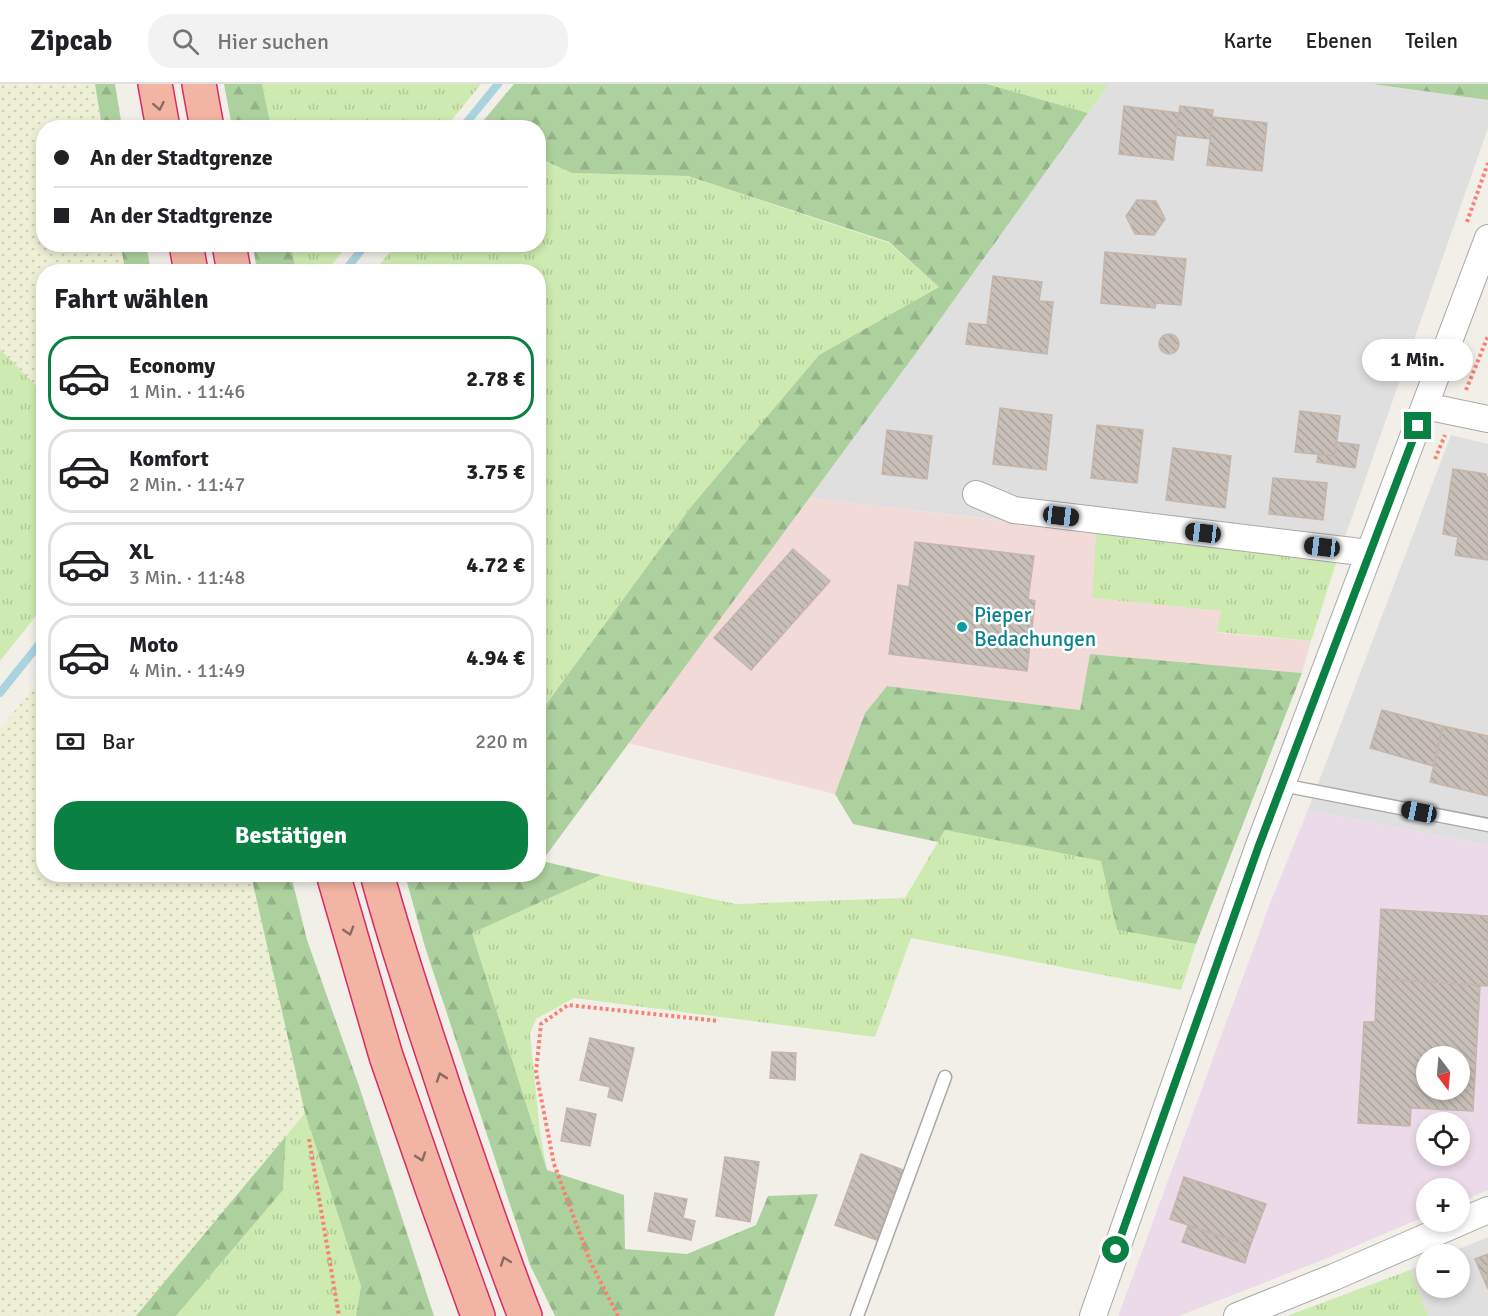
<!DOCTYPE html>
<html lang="de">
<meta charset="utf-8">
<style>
body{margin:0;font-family:Signika,sans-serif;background:#f2f2f2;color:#202124;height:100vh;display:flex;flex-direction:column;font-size:22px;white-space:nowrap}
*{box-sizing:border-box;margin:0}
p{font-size:20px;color:#757577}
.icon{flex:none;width:33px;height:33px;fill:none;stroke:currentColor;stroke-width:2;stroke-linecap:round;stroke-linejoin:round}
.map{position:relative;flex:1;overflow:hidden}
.details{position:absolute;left:36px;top:180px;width:510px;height:618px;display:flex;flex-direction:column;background:#fff;border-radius:24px;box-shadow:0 3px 9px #0003}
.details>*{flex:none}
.guide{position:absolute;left:36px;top:36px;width:510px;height:132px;border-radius:24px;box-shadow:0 3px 9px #0003;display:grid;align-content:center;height:132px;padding:0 18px;background:#fff}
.needle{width:39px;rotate:164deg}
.controls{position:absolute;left:1416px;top:962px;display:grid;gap:12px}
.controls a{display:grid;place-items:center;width:54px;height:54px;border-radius:50%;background:#fff;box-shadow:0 3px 9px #0003;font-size:30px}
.end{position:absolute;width:27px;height:27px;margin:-14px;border:8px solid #0b8043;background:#fff;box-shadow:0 0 0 3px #fff}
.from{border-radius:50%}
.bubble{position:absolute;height:42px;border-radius:21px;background:#fff;box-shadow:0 3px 9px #0003;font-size:20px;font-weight:800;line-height:42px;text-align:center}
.car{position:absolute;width:18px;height:36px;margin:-18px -9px;border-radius:8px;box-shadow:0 0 4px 2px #0007;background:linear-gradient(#222 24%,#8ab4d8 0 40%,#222 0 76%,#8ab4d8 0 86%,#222 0)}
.guide b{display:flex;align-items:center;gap:21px;height:57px;font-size:22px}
.guide b+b{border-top:2px solid #e0e0e0}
.guide i{width:15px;height:15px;background:#202124}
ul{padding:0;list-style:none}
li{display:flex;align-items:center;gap:18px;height:84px;margin:0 12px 9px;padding:0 6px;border:3px solid #e0e0e0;border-radius:24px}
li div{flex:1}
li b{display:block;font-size:22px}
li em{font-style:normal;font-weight:800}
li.current{border-color:#0b8043}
li>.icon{width:54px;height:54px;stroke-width:1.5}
h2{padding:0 18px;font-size:27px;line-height:72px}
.pay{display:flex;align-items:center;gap:15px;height:66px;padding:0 18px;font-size:22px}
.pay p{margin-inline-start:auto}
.button{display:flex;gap:12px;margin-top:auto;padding:12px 18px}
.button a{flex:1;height:69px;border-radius:24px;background:#0b8043;color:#fff;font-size:24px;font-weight:800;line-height:69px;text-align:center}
header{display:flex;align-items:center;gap:36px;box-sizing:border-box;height:84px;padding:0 30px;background:#fff;border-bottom:2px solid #e0e0e0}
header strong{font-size:28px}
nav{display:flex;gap:33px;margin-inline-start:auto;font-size:21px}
.search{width:420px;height:54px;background:#f2f2f2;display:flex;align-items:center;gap:15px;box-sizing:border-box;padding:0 21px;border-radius:24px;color:#757577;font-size:22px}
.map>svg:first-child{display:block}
.residential{fill:#e0dfdf}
.commercial{fill:#f2dad9}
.industrial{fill:#ebdbe8;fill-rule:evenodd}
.farmland{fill:url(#farmland-dots)}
.grass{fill:url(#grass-tufts)}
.forest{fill:url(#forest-firs)}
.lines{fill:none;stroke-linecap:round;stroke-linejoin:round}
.stream{stroke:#aad3df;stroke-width:8}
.building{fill:url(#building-back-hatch);stroke:#c4b6ab;stroke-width:1.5;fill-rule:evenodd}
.service-casing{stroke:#a9a9a9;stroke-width:15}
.minor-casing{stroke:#a9a9a9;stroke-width:28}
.trunk-casing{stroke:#dc2a67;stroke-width:36}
.path{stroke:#fa8072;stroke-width:4;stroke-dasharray:3 3;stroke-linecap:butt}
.service{stroke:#fff;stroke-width:12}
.minor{stroke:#fff;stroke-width:26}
.trunk{stroke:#f2b4a3;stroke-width:33}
.oneway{stroke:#8a6b62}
.route{stroke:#0b8043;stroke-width:8}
.culture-dot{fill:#0f9aa8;stroke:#fff;stroke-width:2}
.labels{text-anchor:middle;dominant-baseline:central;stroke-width:5;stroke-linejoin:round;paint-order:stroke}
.culture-label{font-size:21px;fill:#0d838f;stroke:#fff;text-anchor:start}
</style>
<header>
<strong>Zipcab</strong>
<div class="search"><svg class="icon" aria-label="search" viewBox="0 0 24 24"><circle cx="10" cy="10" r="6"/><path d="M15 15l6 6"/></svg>Hier suchen</div>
<nav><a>Karte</a><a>Ebenen</a><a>Teilen</a></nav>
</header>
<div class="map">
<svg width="1488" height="1232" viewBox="0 0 1488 1232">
<defs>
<pattern id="farmland-dots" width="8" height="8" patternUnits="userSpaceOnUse" patternTransform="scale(1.5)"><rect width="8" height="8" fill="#eef0d5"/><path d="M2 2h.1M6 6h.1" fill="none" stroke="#ccceb7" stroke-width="1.8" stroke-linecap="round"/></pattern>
<pattern id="grass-tufts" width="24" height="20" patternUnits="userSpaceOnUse" patternTransform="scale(1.5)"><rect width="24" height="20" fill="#cdebb0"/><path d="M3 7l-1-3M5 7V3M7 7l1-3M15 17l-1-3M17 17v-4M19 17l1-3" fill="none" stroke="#b0c997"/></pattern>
<pattern id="forest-firs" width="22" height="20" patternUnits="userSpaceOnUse" patternTransform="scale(1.5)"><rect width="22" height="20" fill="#add19e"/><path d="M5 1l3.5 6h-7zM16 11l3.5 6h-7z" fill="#95b388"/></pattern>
<pattern id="building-back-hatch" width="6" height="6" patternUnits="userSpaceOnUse" patternTransform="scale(1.5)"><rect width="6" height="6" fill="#c7bfb8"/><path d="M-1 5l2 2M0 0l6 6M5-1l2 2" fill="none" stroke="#aba49e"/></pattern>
</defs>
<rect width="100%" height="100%" fill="#f2efe9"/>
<g class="residential">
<polygon points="1109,0 1372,0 1488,16 1488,44 1337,476 809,414 916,269"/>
<polygon points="1451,351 1488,360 1488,761 1308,726"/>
<polygon points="1488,1153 1488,1232 1428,1232 1410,1186 1426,1179 1426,1203 1460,1203 1460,1170 1447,1170"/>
</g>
<polygon class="commercial" points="809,414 1096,448 1092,514 1221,527 1218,549 1311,557 1302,589 1090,570 1080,626 887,602 865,629 835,710 628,659"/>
<path class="industrial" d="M1308 726 1488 761V1106L1460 1118V1104H1426V1132L1330 1173 1179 1232H1119V1230L1272 814ZM1426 972H1460V1005H1426ZM1426 1038H1460V1071H1426Z"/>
<g class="farmland">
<polygon points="0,0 95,0 102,43 44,44 44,160 121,161 125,187 44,188 43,309 0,265"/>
<polygon points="43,592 44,790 251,791 305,1029 136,1232 0,1232 0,645"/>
</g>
<g class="grass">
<polygon points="262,0 481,0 445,44 271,43"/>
<polygon points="987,0 1109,0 1088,29"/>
<polygon points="539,74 572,89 688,92 889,159 939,203 819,271 690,424 539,630 538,188 374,188 395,161 538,160"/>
<polygon points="291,161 291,160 348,161 326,188 296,187"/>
<polygon points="0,265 43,309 43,523 0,577"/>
<polygon points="1096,448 1337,476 1311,557 1217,548 1221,527 1092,514"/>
<polygon points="945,746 1102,777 1117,846 1196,860 1181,906 911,854 875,953 574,914 536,935 530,950 540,1048 547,1086 472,849 601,791 736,820 905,814"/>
<polygon points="305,1029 361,1202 356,1232 176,1232 283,1106 286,1052"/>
<polygon points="1410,1186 1428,1232 1287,1232"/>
</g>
<g class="forest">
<polygon points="95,0 115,0 122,43 102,43"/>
<polygon points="224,0 262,0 271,43 232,43"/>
<polygon points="514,0 987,0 1088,29 916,269 542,777 601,791 472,849 547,1086 624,1111 625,1165 687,1170 756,1141 768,1112 818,1110 774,1232 555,1232 530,1181 425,863 405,791 538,790 539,630 690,424 819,271 939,203 889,158 688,92 572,89 539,74 538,44 478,43"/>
<polygon points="1372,0 1488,0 1488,16"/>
<polygon points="121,161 146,161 151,187 125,187"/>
<polygon points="253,161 291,161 296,187 257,187"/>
<polygon points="1090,570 1302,589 1196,860 1117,846 1101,777 945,746 938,758 853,740 835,710 865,629 887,602 1080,626"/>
<polygon points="251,791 291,791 307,856 358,999 434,1232 356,1232 361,1202 305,1029"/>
<polygon points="286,1052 283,1106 176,1232 136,1232"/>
</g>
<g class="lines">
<g class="stream">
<polyline points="462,44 498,0"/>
<polyline points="344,188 366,160"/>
<polyline points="0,609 44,554"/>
</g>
</g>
<g class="building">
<polygon points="1124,22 1179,29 1173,76 1119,70"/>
<polygon points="1180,22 1213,26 1210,55 1176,51"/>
<polygon points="1213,33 1267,39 1262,87 1207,81"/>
<polygon points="1137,116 1156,117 1165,135 1154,151 1135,150 1126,132"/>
<polygon points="1105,168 1186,175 1181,221 1156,219 1155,224 1101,219"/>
<polygon points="993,192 1042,198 1039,217 1053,218 1047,270 966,260 969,239 987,241"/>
<circle cx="1169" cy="260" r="10"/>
<polygon points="1000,324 1052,331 1046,386 993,380"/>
<polygon points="1300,327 1340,332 1335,372 1295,368"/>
<polygon points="1097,341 1143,346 1137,399 1091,394"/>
<polygon points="887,346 932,352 927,395 882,390"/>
<polygon points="1336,358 1359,361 1355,384 1317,378 1318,370 1335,372"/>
<polygon points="1173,364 1231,372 1225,424 1166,416"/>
<polygon points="1453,385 1486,390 1486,393 1488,393 1488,476 1455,471 1458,453 1443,450"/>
<polygon points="1273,394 1327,399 1323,436 1269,430"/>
<polygon points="915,458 1034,472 1028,515 1035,517 1027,587 889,570 898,501 909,503"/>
<polygon points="793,465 830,497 751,586 714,554"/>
<polygon points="1382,626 1443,642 1433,682 1370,664"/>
<polygon points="1443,642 1488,652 1488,712 1430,698"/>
<polygon points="1381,825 1488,832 1488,902 1377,895"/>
<path d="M1377 895 1480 901 1473 1027 1411 1024 1410 1042 1358 1039 1364 938H1375ZM1426 972H1460V1005H1426Z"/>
<polygon points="590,954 634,964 622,1017 608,1013 610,1003 580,996"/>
<polygon points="772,968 796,969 795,996 770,994"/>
<polygon points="567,1024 596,1030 590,1062 561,1057"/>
<polygon points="861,1070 903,1086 877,1156 835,1141"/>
<polygon points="725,1073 759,1078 750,1138 716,1132"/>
<polygon points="1184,1093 1266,1120 1250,1162 1170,1135"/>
<polygon points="655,1109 687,1115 683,1134 695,1137 691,1156 648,1147"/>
<polygon points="1188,1142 1250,1162 1245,1179 1182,1158"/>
<polygon points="1488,1170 1488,1205 1475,1175"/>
</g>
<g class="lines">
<g class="service-casing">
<g id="service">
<polyline points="1282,701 1488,741"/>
<polyline points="857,1232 945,993"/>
</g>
</g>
<g class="minor-casing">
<g id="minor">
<polyline points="1425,322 1488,335"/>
<polyline points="976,410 1014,426 1369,469"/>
<polyline points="1093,1232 1258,764 1488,154"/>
<polyline points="1237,1232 1334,1193 1488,1126"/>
</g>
</g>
<g class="trunk-casing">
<g id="trunk">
<polyline points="155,0 163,44"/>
<polyline points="199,0 207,44"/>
<polyline points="186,160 191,188"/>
<polyline points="229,160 234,188"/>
<polyline points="333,790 386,972 434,1110 478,1232"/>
<path d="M377 790C397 865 423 939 447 1013 472 1086 497 1160 525 1232"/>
</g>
</g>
<g class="path">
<polyline points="1467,138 1488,79"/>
<polyline points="1466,306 1488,252"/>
<polyline points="1435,375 1445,351"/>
<polyline points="309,1055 339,1232"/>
<polyline points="618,1232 590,1177 554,1080 536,988 541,940 568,921 719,937"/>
</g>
<use href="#service" class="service"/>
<use href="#minor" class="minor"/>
<use href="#trunk" class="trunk"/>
</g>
<defs><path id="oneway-chevron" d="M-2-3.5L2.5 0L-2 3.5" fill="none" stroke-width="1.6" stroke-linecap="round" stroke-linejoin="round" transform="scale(1.5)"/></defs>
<g class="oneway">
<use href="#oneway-chevron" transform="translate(159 22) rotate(79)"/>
<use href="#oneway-chevron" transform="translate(349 847) rotate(73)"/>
<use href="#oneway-chevron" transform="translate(441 993) rotate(-109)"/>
<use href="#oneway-chevron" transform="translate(421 1073) rotate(71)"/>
<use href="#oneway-chevron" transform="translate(505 1177) rotate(-110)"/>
</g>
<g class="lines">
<polyline class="route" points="1116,1166 1258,764 1418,342"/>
</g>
<circle class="culture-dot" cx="962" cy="543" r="6"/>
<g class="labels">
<g class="culture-label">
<text x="974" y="531">Pieper<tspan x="974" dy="24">Bedachungen</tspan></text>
</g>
</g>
</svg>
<div class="controls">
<a><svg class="needle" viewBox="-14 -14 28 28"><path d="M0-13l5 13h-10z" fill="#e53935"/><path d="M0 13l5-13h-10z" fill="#757577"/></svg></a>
<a><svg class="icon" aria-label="locate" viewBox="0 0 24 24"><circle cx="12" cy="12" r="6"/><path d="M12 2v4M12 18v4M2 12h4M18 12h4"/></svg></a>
<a>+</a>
<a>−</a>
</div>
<i class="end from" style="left:1116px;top:1166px"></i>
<i class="end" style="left:1418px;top:342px"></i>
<div class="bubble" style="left:1362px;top:255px;width:111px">1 Min.</div>
<i class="car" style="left:1061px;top:432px;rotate:97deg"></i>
<i class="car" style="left:1203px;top:449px;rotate:277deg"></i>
<i class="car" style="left:1322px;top:463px;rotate:277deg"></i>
<i class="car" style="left:1419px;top:728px;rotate:281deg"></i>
<div class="guide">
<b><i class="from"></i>An der Stadtgrenze</b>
<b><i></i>An der Stadtgrenze</b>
</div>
<section class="details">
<h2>Fahrt wählen</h2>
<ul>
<li class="current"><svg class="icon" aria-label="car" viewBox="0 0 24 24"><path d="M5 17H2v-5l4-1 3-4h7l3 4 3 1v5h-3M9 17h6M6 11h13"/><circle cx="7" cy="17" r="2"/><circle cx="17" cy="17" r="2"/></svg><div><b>Economy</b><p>1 Min. · 11:46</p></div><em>2.78 €</em></li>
<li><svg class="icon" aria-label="car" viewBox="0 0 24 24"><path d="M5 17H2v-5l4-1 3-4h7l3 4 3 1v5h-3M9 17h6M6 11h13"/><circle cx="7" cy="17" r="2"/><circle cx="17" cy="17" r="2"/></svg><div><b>Komfort</b><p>2 Min. · 11:47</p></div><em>3.75 €</em></li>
<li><svg class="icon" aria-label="car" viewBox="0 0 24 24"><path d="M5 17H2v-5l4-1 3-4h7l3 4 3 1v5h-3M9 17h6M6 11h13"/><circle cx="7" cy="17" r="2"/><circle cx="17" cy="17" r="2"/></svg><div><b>XL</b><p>3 Min. · 11:48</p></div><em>4.72 €</em></li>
<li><svg class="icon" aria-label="car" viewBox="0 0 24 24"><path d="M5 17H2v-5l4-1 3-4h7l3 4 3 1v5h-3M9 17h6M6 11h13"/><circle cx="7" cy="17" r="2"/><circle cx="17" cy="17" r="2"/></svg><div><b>Moto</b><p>4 Min. · 11:49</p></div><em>4.94 €</em></li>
</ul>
<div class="pay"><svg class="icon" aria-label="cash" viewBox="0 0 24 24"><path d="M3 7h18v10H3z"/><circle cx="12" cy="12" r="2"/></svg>Bar<p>220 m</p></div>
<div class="button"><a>Bestätigen</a></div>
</section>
</div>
